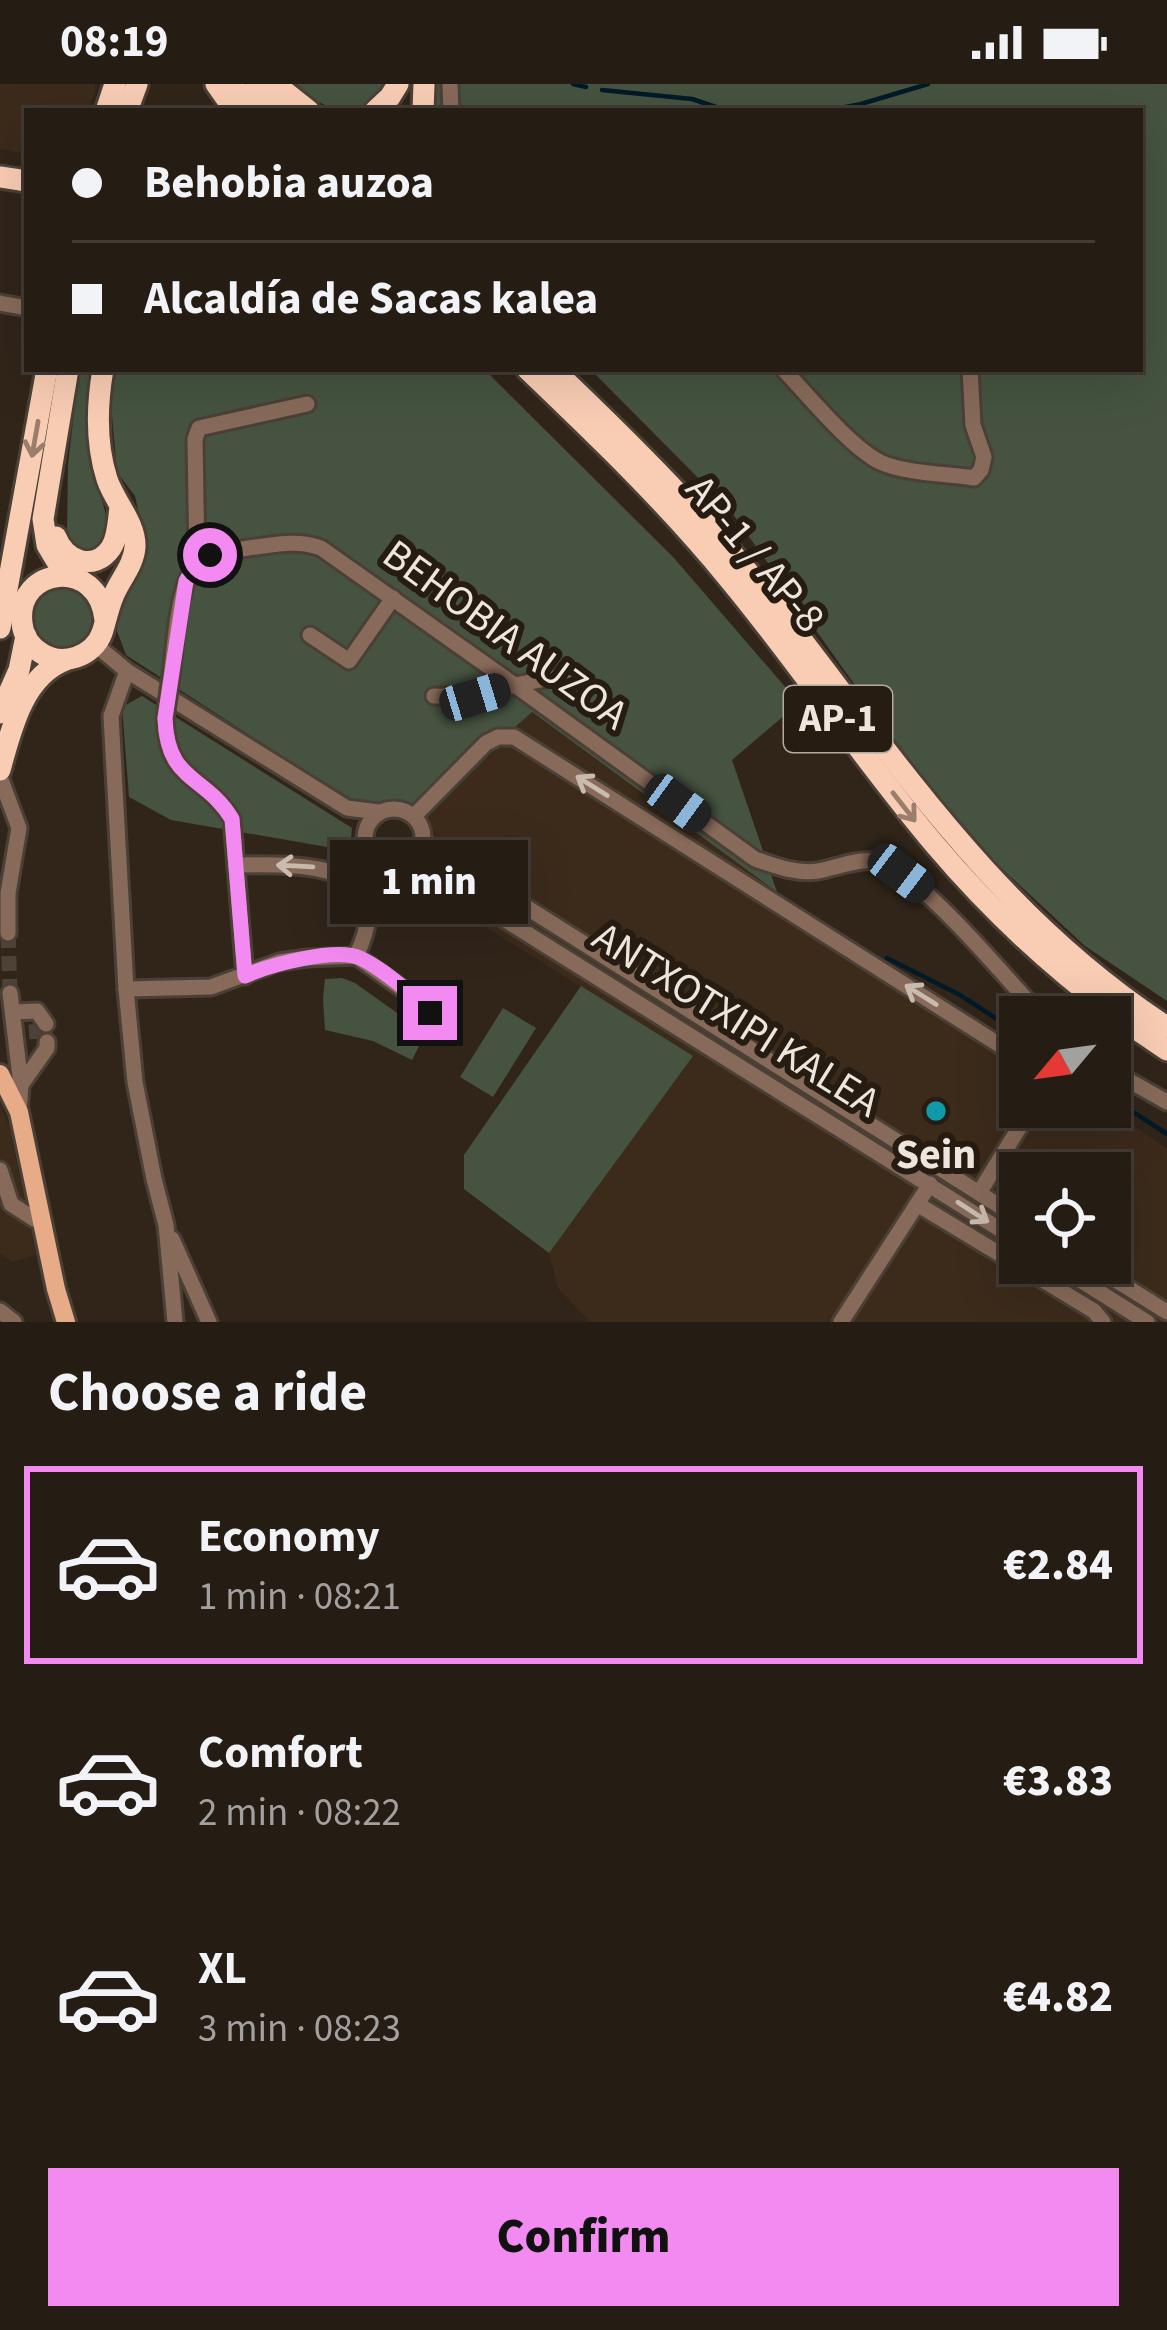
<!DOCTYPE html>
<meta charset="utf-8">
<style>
body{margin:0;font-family:"Source Sans 3",sans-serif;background:#312922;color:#f1f3f6;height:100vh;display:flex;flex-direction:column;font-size:45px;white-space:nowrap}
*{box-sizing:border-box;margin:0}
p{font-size:39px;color:#a3a1a0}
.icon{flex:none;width:66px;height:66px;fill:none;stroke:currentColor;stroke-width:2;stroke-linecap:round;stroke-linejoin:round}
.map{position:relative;height:1238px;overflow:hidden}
.details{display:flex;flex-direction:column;background:#251c14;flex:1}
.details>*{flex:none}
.guide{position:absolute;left:24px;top:24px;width:1119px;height:264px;border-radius:0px;box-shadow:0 12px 48px #0002,0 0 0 3px #423a34;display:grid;align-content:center;height:264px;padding:0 48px;background:#251c14}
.needle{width:78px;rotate:241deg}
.fabs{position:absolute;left:999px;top:912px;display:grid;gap:24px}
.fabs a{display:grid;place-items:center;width:132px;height:132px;border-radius:0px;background:#251c14;box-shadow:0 12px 48px #0002,0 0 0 3px #423a34;font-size:60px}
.end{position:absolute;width:54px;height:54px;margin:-27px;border:15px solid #f38af1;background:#111;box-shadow:0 0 0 6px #111}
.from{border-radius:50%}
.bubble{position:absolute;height:84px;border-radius:0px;background:#251c14;box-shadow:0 12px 48px #0002,0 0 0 3px #423a34;font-size:39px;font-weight:800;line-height:84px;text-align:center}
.car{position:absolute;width:36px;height:72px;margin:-36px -18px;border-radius:15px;box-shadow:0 0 9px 3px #0007;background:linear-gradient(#222 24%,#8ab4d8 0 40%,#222 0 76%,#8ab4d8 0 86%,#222 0)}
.guide b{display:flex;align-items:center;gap:42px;height:114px;font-size:45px}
.guide b+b{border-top:3px solid #423a34}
.guide i{width:30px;height:30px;background:#f1f3f6}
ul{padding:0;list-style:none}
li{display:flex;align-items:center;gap:36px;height:198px;margin:0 24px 18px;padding:0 24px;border:6px solid transparent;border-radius:0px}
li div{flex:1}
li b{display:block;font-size:45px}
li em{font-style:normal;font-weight:800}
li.active{border-color:#f38af1}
li>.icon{width:108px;height:108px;stroke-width:1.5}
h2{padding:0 48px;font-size:54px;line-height:144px}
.action{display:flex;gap:24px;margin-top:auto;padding:24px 48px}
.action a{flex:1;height:138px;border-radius:0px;background:#f38af1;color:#111;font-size:48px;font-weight:800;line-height:138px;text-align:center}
.status{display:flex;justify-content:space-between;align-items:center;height:84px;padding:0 60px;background:#251c14;direction:ltr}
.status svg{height:33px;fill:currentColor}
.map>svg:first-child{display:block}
.built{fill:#3c2b1b;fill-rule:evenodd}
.green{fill:#455340}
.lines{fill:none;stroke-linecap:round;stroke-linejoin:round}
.stream{stroke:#021a27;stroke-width:4.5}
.minor-tunnel{stroke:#4d4237;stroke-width:15;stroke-dasharray:15 8;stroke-linecap:butt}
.minor-casing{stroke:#4b4035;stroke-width:21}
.major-casing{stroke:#4b4035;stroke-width:24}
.highway-casing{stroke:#4b4035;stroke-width:27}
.minor{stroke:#876a59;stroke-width:15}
.major{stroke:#e7ab88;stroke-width:18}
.highway{stroke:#f9cdb4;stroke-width:21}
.minor-bridge-casing{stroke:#4b4035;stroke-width:21;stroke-linecap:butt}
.minor-bridge{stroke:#876a59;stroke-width:15}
.oneway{stroke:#9a7d6b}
.oneway2{stroke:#cabbaf}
.route{stroke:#f38af1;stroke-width:15}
.culture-dot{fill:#0f9aa8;stroke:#271c11;stroke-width:4.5}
.labels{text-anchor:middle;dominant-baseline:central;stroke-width:12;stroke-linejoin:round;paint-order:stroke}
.shield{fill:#271c11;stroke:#b2a9a0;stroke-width:3}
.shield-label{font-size:39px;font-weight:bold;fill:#eee6de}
.street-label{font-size:42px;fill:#eee6de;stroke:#271c11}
.poi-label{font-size:42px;font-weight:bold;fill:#eee6de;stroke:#271c11}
</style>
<div class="status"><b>08:19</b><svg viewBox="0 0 49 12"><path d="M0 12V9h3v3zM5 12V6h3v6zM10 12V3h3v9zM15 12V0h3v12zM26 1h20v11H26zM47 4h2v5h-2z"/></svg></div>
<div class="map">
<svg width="1167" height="1238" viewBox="0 0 1167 1238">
<rect width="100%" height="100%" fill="#31251a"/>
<g class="built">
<polygon points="0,0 95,0 95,7 88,27 27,27 27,70 0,65"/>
<path d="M531 628 866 873 1020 967V1023H1107L1167 1065V1238H590L558 1204 549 1169 692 972 407 794 414 732ZM1020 1089H1110V1179H1020Z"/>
<polygon points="0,1019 9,1042 36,1171 12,1178 0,1169"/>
</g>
<g class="green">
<path d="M292 0H392C386 6 379 16 372 21 346 38 312 16 292 0Z"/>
<polygon points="434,0 1167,0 1167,917 1085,862 997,780 912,681 730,426 590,285 1140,285 1140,27 434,27"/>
<path d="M79 285H92C88 317 85 348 91 381 97 415 114 427 104 464L83 470 71 462 67 452 68 381Z"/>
<polygon points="115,285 483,285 489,290 674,474 799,619 732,676 777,808 532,628 414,732 353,718 126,571 114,539 146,460 135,412 117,388 109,298"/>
<circle cx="63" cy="534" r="31"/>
<polygon points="142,612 352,744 350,767 171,736 129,713 122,623"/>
<polygon points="342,894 355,899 407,936 410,950 420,960 412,976 373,957 325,946 323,915 325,895"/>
<polygon points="581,902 693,972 549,1169 464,1105 464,1071"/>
<polygon points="503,924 536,944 493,1013 460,993"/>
</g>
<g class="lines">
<g class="stream">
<polyline points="573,0 586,3"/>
<polyline points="602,6 692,15 728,27"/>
<polyline points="826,27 861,20 928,0"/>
<polyline points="887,874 960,911 1020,950"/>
<polyline points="1110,1013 1167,1050"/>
</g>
<g class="minor-tunnel">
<polyline points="8,849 10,909"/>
<polyline points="36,940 37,959"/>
</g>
<g class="minor-casing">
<g id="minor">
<polyline points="450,0 451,27"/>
<polyline points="0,219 27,224"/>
<path d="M783 285C808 311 849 362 880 378 903 389 947 390 974 394L981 386 984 373 973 341 970 285"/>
<polyline points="197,478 195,355 199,344 307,320"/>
<polyline points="310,551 349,577 393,514"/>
<polyline points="97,558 103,567 127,587 347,724 379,728"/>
<polyline points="127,587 111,632 126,905 135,998 154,1095 166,1141 175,1238"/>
<path d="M171 592C175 563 177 493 201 476 216 466 238 466 256 463 278 460 299 456 321 464L523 607 755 775C775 782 796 790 818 787 835 784 855 775 873 777 916 782 1009 898 1042 933"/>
<polyline points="434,612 475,613 515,601 576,589"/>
<path d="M165 634C167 699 204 689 232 735L245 892"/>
<polyline points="0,693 19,744 8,809 8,849"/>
<circle cx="394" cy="754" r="29"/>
<polyline points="414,732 486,659 498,653 514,653 1020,974"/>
<polyline points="423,758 1020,1135"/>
<polyline points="411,777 1020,1158"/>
<path d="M236 781C299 780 403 777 356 872"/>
<polyline points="126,905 211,903 279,878 307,874 356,872 424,920 432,938"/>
<polyline points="10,909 21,1001 19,1028"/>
<polyline points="13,928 37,927 46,940"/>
<polyline points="1110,986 1167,1018"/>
<polyline points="21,1001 47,964 47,958"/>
<polyline points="0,1086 11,1120 34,1135"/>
<polyline points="979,1109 1032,1023"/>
<polyline points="917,1120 1094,1227 1103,1238"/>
<polyline points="172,1155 209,1238"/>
<polyline points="1053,1179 1147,1238"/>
<polyline points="1088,1179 1167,1228"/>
<polyline points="0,1227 14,1238"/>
<polyline points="841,1238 930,1100"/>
</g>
</g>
<g class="major-casing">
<polyline id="major" points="0,990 19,1028 56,1205 66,1238"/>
</g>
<g class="highway-casing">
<g id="highway">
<polyline points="216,0 235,27"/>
<polyline points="230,0 258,27"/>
<polyline points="256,0 285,27"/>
<polyline points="275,0 309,27"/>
<polyline points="106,27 115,0"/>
<polyline points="127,27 137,0"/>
<polyline points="375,27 390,13 398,0"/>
<polyline points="423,27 424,0"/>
<polyline points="0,93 27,97"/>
<path d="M103 285C97 320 96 361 107 395 114 417 136 439 135 463 134 481 119 497 113 513 108 525 106 537 102 549 93 573 62 583 41 569 30 562 23 551 22 539 15 483 99 472 105 536"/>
<path d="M527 285C597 352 667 419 729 495 801 582 863 676 936 762 1003 841 1080 909 1167 966"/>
<path d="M553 285C633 361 710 438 778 525 899 680 998 833 1167 943"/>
<path d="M56 453C64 476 94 489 111 464 118 453 118 437 120 424"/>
<polyline points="65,491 47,461 43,435 68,285"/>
<polyline points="0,544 47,285"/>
<polyline points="0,629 19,586 26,552"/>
<path d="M0 686C11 646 23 592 66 576"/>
</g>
</g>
<use href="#minor" class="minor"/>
<use href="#major" class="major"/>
<use href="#highway" class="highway"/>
<g class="minor-bridge-casing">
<polyline id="minor-bridge" points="165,634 171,592"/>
</g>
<use href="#minor-bridge" class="minor-bridge"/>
</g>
<defs><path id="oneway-shaft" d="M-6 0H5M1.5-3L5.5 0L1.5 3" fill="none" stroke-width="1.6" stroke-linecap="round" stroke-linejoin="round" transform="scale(3)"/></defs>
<g class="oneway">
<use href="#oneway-shaft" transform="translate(35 355) rotate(100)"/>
<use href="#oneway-shaft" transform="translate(904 723) rotate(52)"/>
</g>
<g class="oneway2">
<use href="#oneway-shaft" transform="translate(592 702) rotate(-148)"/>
<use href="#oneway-shaft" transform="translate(295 782) rotate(-177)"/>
<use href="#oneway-shaft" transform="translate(921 911) rotate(-148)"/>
<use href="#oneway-shaft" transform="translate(973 1128) rotate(33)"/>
</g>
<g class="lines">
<path class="route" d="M210 471 197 478 186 497 165 634C167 699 205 690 232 735L245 892C269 881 336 863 360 874 382 884 404 905 424 920L430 929"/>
</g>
<circle class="culture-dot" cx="936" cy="1027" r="12"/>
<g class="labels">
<rect class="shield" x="784" y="602" width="108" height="66" rx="9"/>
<g class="shield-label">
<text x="838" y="635">AP-1</text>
</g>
<g class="street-label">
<text transform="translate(755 470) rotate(50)">AP-1 / AP-8</text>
<text transform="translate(505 551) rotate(36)">BEHOBIA AUZOA</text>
<text transform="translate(736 936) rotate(32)">ANTXOTXIPI KALEA</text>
</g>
<g class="poi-label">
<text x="936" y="1071">Sein</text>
</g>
</g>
</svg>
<div class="fabs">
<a><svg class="needle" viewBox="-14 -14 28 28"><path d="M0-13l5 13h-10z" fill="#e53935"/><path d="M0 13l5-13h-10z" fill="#a3a1a0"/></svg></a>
<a><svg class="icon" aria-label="locate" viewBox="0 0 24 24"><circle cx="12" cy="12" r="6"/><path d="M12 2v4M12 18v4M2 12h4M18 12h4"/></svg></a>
</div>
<i class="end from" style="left:210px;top:471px"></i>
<i class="end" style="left:430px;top:929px"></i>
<div class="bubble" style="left:330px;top:756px;width:198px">1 min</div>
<i class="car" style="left:475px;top:613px;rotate:73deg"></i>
<i class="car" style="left:678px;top:719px;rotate:126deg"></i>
<i class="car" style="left:901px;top:789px;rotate:127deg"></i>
<div class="guide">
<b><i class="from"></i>Behobia auzoa</b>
<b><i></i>Alcaldía de Sacas kalea</b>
</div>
</div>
<section class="details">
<h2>Choose a ride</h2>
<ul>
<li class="active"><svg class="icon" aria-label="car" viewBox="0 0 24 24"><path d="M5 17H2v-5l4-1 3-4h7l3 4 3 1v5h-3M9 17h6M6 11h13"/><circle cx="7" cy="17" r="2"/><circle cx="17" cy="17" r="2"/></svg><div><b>Economy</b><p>1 min · 08:21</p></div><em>€2.84</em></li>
<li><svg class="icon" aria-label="car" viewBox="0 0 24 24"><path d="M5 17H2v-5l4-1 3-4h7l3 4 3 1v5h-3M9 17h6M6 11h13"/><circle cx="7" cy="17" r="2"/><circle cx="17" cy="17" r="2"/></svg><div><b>Comfort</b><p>2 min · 08:22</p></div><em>€3.83</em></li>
<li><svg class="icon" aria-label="car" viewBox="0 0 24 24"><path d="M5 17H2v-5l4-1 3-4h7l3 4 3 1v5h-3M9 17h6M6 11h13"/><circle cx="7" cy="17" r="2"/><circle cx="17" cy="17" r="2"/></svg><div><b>XL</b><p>3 min · 08:23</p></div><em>€4.82</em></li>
</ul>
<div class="action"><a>Confirm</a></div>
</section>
